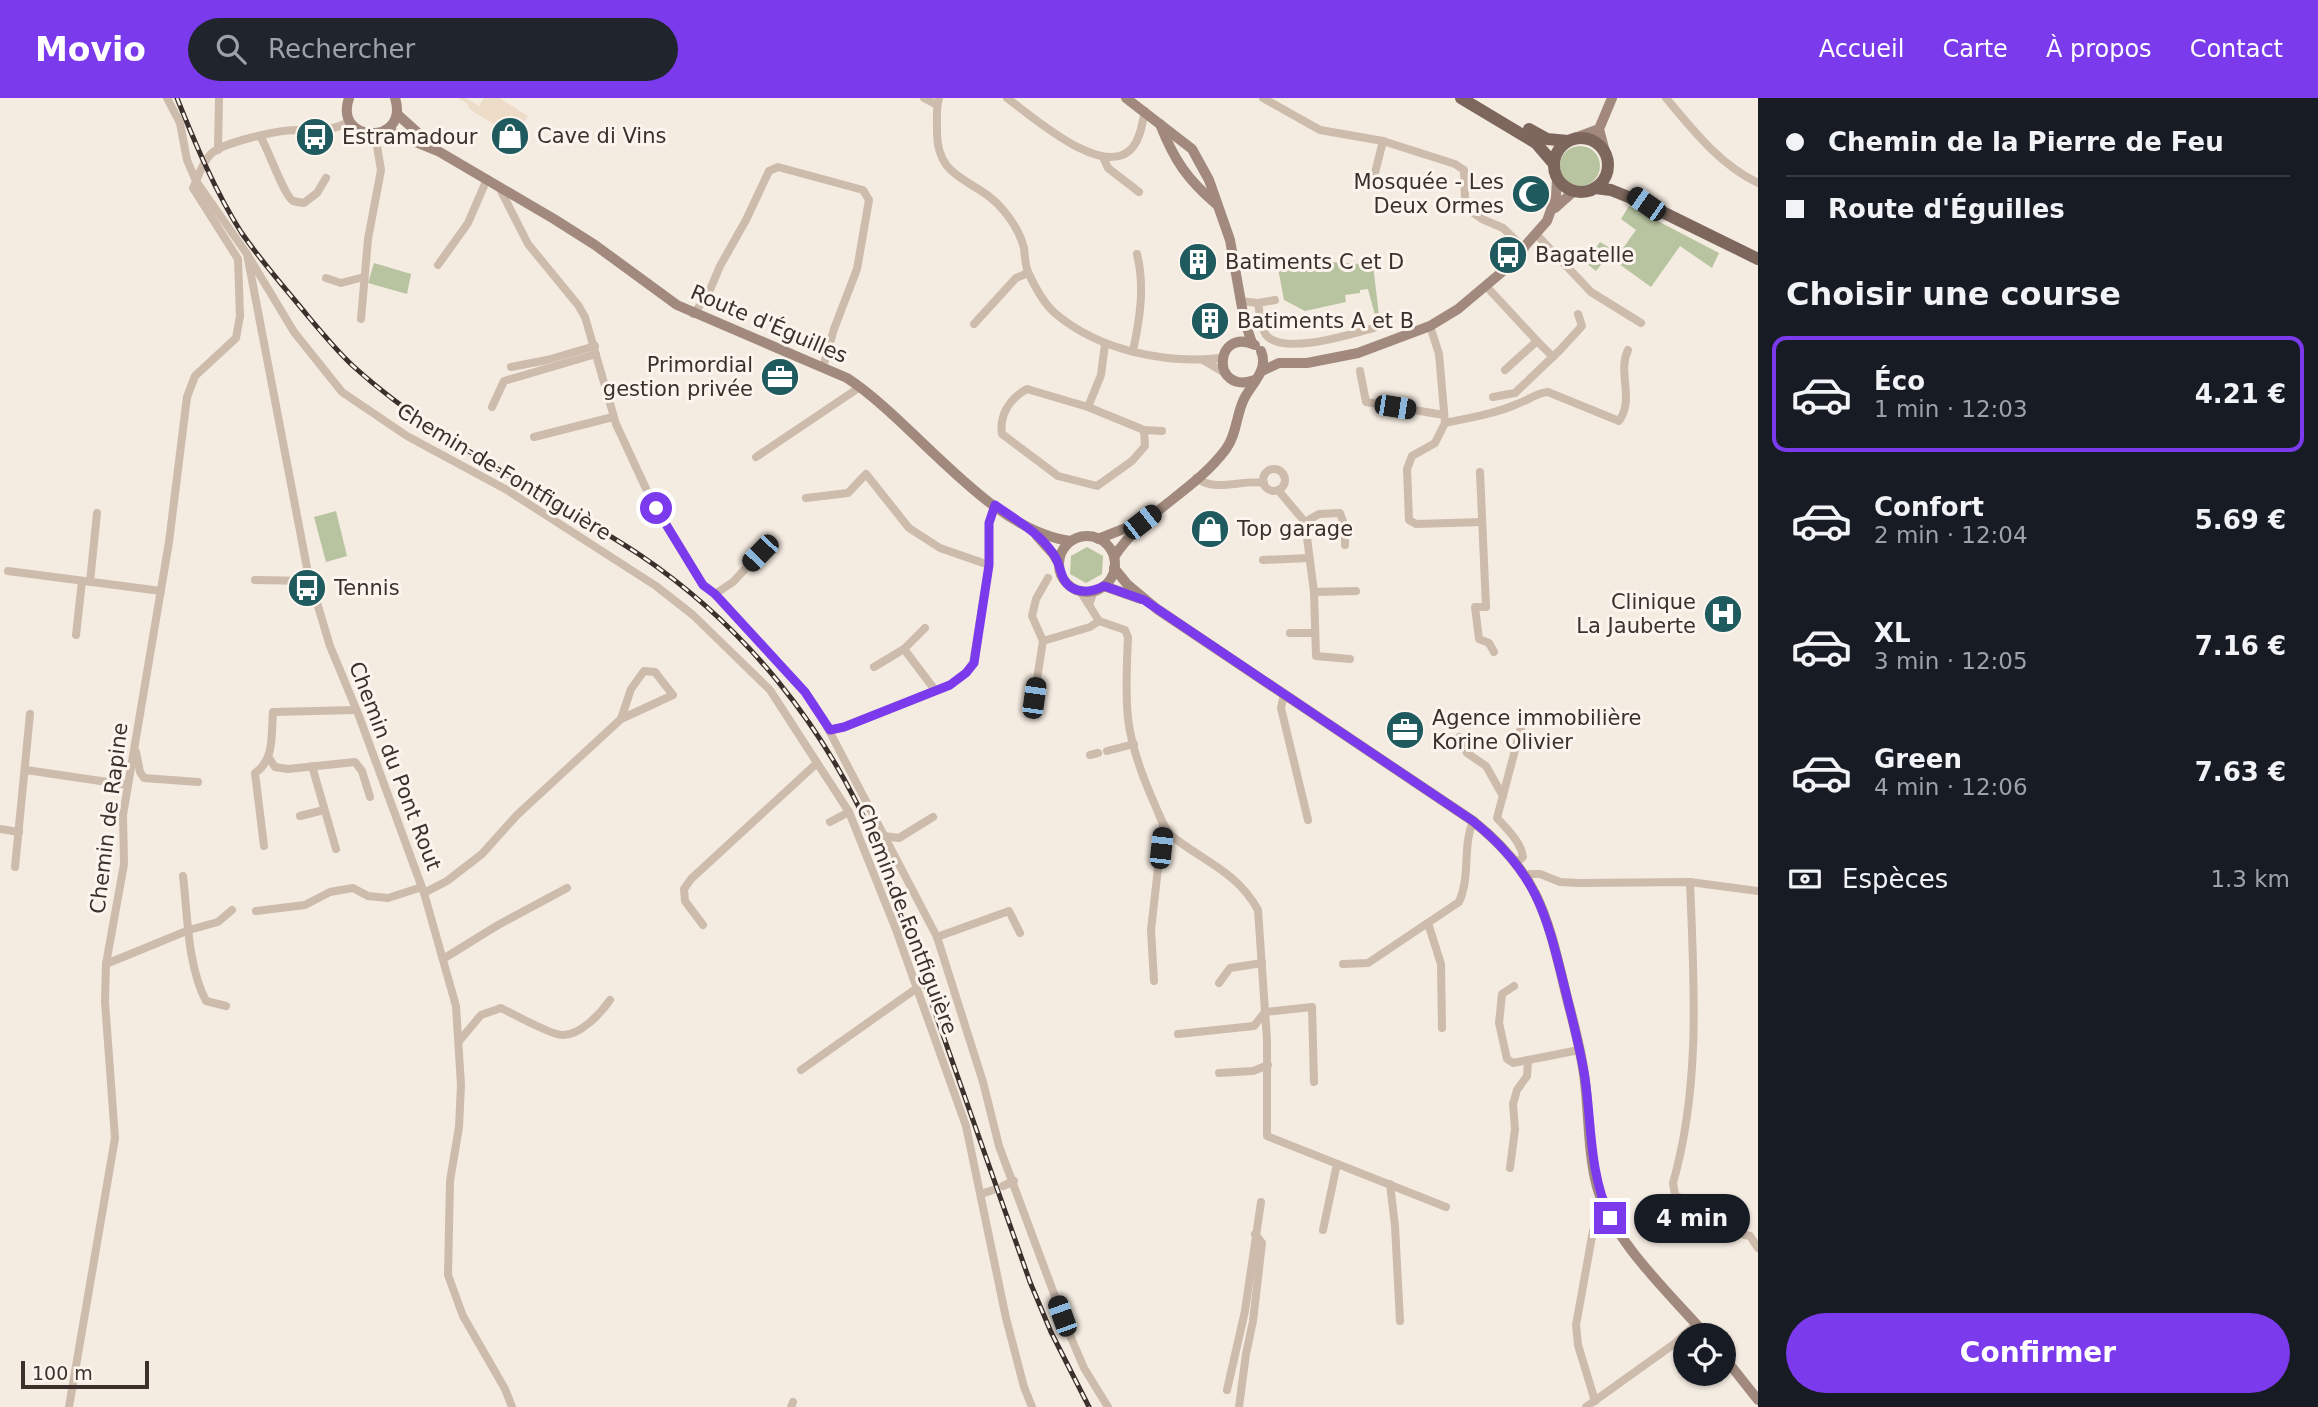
<!DOCTYPE html>
<html lang="fr">
<meta charset="utf-8">
<style>
body{margin:0;font-family:"DejaVu Sans",sans-serif;background:#20242c;color:#f1f3f6;height:100vh;display:flex;flex-direction:column;font-size:26px;white-space:nowrap}
*{box-sizing:border-box;margin:0}
p{font-size:23px;color:#9ea1a6}
.icon{flex:none;width:38px;height:38px;fill:none;stroke:currentColor;stroke-width:2;stroke-linecap:round;stroke-linejoin:round}
.map{position:relative;flex:1;overflow:hidden}
.details{display:flex;flex-direction:column;background:#171b24;width:560px}
.details>*{flex:none}
.hud{display:grid;align-content:center;height:154px;padding:0 28px;background:#171b24}
.buttons{position:absolute;left:1673px;top:1225px;display:grid;gap:14px}
.buttons a{display:grid;place-items:center;width:63px;height:63px;border-radius:50%;background:#171b24;box-shadow:0 2px 5px #0004;font-size:35px}
.scale{position:absolute;left:21px;bottom:18px;width:128px;box-sizing:border-box;padding-left:7px;border:4px solid #3b302b;border-top:0;font-size:19px;line-height:24px;white-space:nowrap;color:#3b302b;-webkit-text-stroke:5px #fbf5ee;paint-order:stroke}
.end{position:absolute;width:32px;height:32px;margin:-16px;border:9px solid #7c3aed;background:#fff;box-shadow:0 0 0 4px #fff}
.from{border-radius:50%}
.bubble{position:absolute;height:49px;border-radius:24px;background:#171b24;box-shadow:0 2px 5px #0004;font-size:23px;font-weight:700;line-height:49px;text-align:center}
.car{position:absolute;width:21px;height:42px;margin:-21px -10px;border-radius:9px;box-shadow:0 0 5px 2px #0007;background:linear-gradient(#222 24%,#8ab4d8 0 40%,#222 0 76%,#8ab4d8 0 86%,#222 0)}
.hud b{display:flex;align-items:center;gap:24px;height:66px;font-size:26px}
.hud b+b{border-top:2px solid #363941}
.hud i{width:18px;height:18px;background:#f1f3f6}
ul{padding:0;list-style:none}
li{display:flex;align-items:center;gap:21px;height:116px;margin:0 14px 10px;padding:0 14px;border:4px solid transparent;border-radius:14px}
li div{flex:1}
li b{display:block;font-size:26px}
li em{font-style:normal;font-weight:700}
li.active{border-color:#7c3aed}
li>.icon{width:63px;height:63px;stroke-width:1.5}
h2{padding:0 28px;font-size:32px;line-height:84px}
.pay{display:flex;align-items:center;gap:18px;height:77px;padding:0 28px;font-size:26px}
.pay p{margin-inline-start:auto}
.primary-button{display:flex;gap:14px;margin-top:auto;padding:14px 28px}
.primary-button a{flex:1;height:80px;border-radius:42px;background:#7c3aed;color:#fff;font-size:28px;font-weight:700;line-height:80px;text-align:center}
header{display:flex;align-items:center;gap:42px;box-sizing:border-box;height:98px;padding:0 35px;background:#7c3aed;color:#fff}
header strong{font-size:33px}
nav{display:flex;gap:38px;margin-inline-start:auto;font-size:24px}
.search{width:490px;height:63px;background:#20242c;display:flex;align-items:center;gap:18px;box-sizing:border-box;padding:0 24px;border-radius:38px;color:#9ea1a6;font-size:26px}
main{display:flex;flex:1;min-height:0}
.map>svg:first-child{display:block}
.green{fill:#b8c4a0}
.plaza{fill:#ecdcc8}
.lines{fill:none;stroke-linecap:round;stroke-linejoin:round}
.street{stroke:#cdbbac;stroke-width:8}
.secondary{stroke:#a18a7d;stroke-width:10}
.primary{stroke:#7d675c;stroke-width:12}
.rail-casing{stroke:#3b302b;stroke-width:5}
.rail{stroke:#fbf5ee;stroke-width:2.5;stroke-dasharray:8;stroke-linecap:butt}
.route{stroke:#7c3aed;stroke-width:9}
.labels{text-anchor:middle;dominant-baseline:central;stroke-width:6;stroke-linejoin:round;paint-order:stroke}
.poi-label{font-size:21px;fill:#3b302b;stroke:#fbf5ee;text-anchor:start}
.street-label{font-size:21px;fill:#3b302b;stroke:#fbf5ee}
</style>
<header>
<strong>Movio</strong>
<div class="search"><svg class="icon" aria-label="search" viewBox="0 0 24 24"><circle cx="10" cy="10" r="6"/><path d="M15 15l6 6"/></svg>Rechercher</div>
<nav><a>Accueil</a><a>Carte</a><a>À propos</a><a>Contact</a></nav>
</header>
<main>
<div class="map">
<svg width="1758" height="1309" viewBox="0 0 1758 1309">
<rect width="100%" height="100%" fill="#f4ebe1"/>
<g class="green">
<circle cx="1580" cy="68" r="20"/>
<polygon points="1629,108 1719,155 1712,170 1680,148 1651,189 1608,158 1596,173 1585,164 1600,144 1610,150 1613,147 1621,153 1636,132 1621,121"/>
<polygon points="1276,160 1373,167 1379,217 1375,217 1368,191 1360,192 1360,195 1345,197 1346,204 1305,213 1284,202"/>
<polygon points="374,165 411,176 407,196 368,185"/>
<polygon points="336,413 347,458 326,464 314,419"/>
<polygon points="1087,449 1103,458 1102,476 1086,485 1070,476 1071,458"/>
</g>
<polygon class="plaza" points="458,0 466,0 479,8 484,0 499,0 528,18 516,39 472,13 468,9 468,6"/>
<g class="lines">
<g class="street">
<polyline points="167,0 180,25 187,62 196,83 247,156 308,475 330,548 359,618 424,795 456,908 461,987 459,1029 450,1083 448,1177 463,1218 505,1291 512,1309"/>
<polyline points="924,0 937,7"/>
<path d="M939 0C936 10 937 21 937 32 936 85 977 79 1004 113 1014 125 1020 135 1024 150 1025 158 1025 169 1029 176 1035 189 1044 206 1056 216 1100 253 1166 266 1222 260"/>
<path d="M1007 0C1032 18 1105 84 1133 49 1141 39 1142 25 1145 13"/>
<polyline points="1263,0 1320,32 1383,43 1455,66 1464,72 1465,100 1469,112 1482,121 1503,130 1525,151"/>
<path d="M1666 0C1693 32 1719 66 1758 85"/>
<path d="M260 38C268 50 284 98 293 103 293 103 303 105 304 105L317 95 326 80"/>
<polyline points="218,52 219,0"/>
<polyline points="1103,59 1108,70 1139,94"/>
<polyline points="1372,87 1383,43"/>
<polyline points="499,89 528,146 578,207 585,219 616,326 655,410 703,487 715,496 805,594 823,621 937,839 983,984 999,1048 1066,1228 1084,1270 1108,1309"/>
<polyline points="1536,136 1591,194 1641,225"/>
<polyline points="247,156 294,234 342,294 407,338 507,392 656,488 693,517 770,592 849,714 895,829 966,1028 1006,1220 1024,1289 1032,1309"/>
<polyline points="438,167 468,125 487,81"/>
<polyline points="326,180 341,185 364,179"/>
<polyline points="1486,188 1537,243 1505,272"/>
<polyline points="1240,203 1258,205 1275,202"/>
<path d="M1258 205C1260 215 1260 228 1266 237 1282 258 1352 236 1374 230"/>
<polyline points="693,216 707,199 720,168 746,122 769,73 778,69 863,92 869,102 857,171 834,231 823,269"/>
<polyline points="361,221 368,141 381,72 375,36"/>
<polyline points="974,226 1016,180 1028,175"/>
<path d="M1430 228 1439 256 1445 325C1469 320 1494 316 1517 306 1529 302 1536 295 1548 294L1619 323C1635 301 1617 275 1628 252"/>
<polyline points="1537,243 1553,259"/>
<path d="M1133 253C1140 220 1145 189 1137 156"/>
<polyline points="1203,262 1225,275"/>
<polyline points="511,269 547,262 595,248"/>
<polyline points="1360,273 1366,304 1444,317"/>
<polyline points="1493,299 1515,295 1560,252 1582,228 1578,216"/>
<polyline points="492,309 504,283 596,256"/>
<polyline points="1088,309 1101,277 1105,246"/>
<polyline points="1445,325 1435,345 1412,358 1407,371 1409,422 1416,426 1482,424"/>
<path d="M1144 332 1145 348 1132 363 1097 388 1058 378 1002 336C999 317 1010 300 1027 291L1088 309 1144 332 1162 333"/>
<polyline points="534,339 613,319"/>
<polyline points="756,359 860,289"/>
<circle cx="1274" cy="382" r="11"/>
<polyline points="1480,374 1486,509 1475,509 1479,541 1489,545 1494,554"/>
<path d="M1196 380C1217 395 1241 381 1264 385"/>
<polyline points="1278,392 1305,424 1314,494 1316,558 1350,561"/>
<polyline points="806,400 848,395 866,376 909,430 940,450 989,467"/>
<polyline points="1305,424 1319,416 1340,415 1345,429 1345,447"/>
<polyline points="1263,462 1309,460"/>
<polyline points="8,473 161,493"/>
<polyline points="255,482 310,483"/>
<polyline points="90,484 97,415"/>
<polyline points="1080,493 1089,507 1094,493"/>
<polyline points="1314,494 1356,493"/>
<polyline points="715,496 733,484 760,455"/>
<path d="M1089 507 1099 523 1125 532 1128 539C1127 566 1125 593 1128 620 1131 649 1143 680 1155 707 1160 718 1164 732 1173 739 1205 764 1237 774 1258 812L1267 942V1038L1446 1109"/>
<polyline points="1290,535 1315,535"/>
<polyline points="76,537 82,483"/>
<polyline points="1043,543 1090,529 1099,523"/>
<polyline points="904,551 935,592"/>
<polyline points="874,569 904,551 925,530"/>
<polyline points="1284,596 1281,610 1308,722"/>
<polyline points="1034,600 1043,543 1032,518 1036,501 1048,480"/>
<polyline points="830,632 844,629 950,587 966,575 973,565 989,467 989,425 995,407"/>
<polyline points="1459,639 1467,655 1486,668 1503,698"/>
<polyline points="1107,653 1134,646"/>
<polyline points="136,654 140,674 144,680 198,684"/>
<polyline points="1090,657 1098,655"/>
<polyline points="269,660 275,669 288,671 355,664 362,673 370,699"/>
<polyline points="312,668 336,751"/>
<polyline points="26,672 128,687"/>
<polyline points="300,718 324,712"/>
<polyline points="830,724 849,714"/>
<polyline points="0,731 19,734"/>
<polyline points="884,738 899,740 933,719"/>
<path d="M264 748 255 675C275 662 271 636 273 614L356 612"/>
<path d="M1516 765 1523 759C1521 744 1507 731 1497 720L1523 622"/>
<polyline points="15,769 30,616"/>
<path d="M183 778C188 819 187 866 206 903L226 908"/>
<polyline points="1527,779 1530,776 1540,776 1560,784 1579,785 1690,784 1758,793"/>
<path d="M1690 784C1694 885 1701 987 1673 1085L1675 1097 1689 1105 1693 1125 1750 1138 1758 1150"/>
<polyline points="424,795 447,783 482,756 517,717 621,621 631,591 644,573 655,574 673,597 621,621"/>
<polyline points="256,813 305,807 330,794 353,790 368,798 388,800 422,789"/>
<polyline points="1428,825 1441,866 1442,930"/>
<polyline points="703,827 685,803 684,791 691,781 817,665"/>
<polyline points="937,839 1009,813 1020,835"/>
<polyline points="443,861 498,827 567,790"/>
<polyline points="106,866 189,832 218,824 232,812"/>
<path d="M1343 866 1368 865 1459 804C1471 778 1462 750 1473 723"/>
<polyline points="1154,883 1151,832 1163,726"/>
<polyline points="1219,885 1230,870 1262,865"/>
<polyline points="1514,888 1502,896 1499,925 1507,961 1513,965 1579,952"/>
<polyline points="1178,936 1254,928 1265,914 1312,909 1314,984"/>
<path d="M460 942 481 917 501 910C513 916 551 937 562 937 580 938 601 915 610 902"/>
<polyline points="801,972 917,890"/>
<polyline points="1219,975 1253,973 1268,967"/>
<polyline points="1510,1070 1515,1031 1513,1006 1517,992 1527,978 1528,962"/>
<polyline points="1390,1086 1395,1128 1400,1223"/>
<polyline points="1003,1088 1014,1083"/>
<polyline points="981,1096 993,1092"/>
<polyline points="1323,1132 1337,1066"/>
<polyline points="1593,1133 1576,1227 1578,1247 1595,1303"/>
<polyline points="1227,1292 1245,1213 1261,1104"/>
<path d="M69 1309 115 1040 105 904 106 866 124 766 123 717 169 444 187 299 195 278 236 240 240 218 238 161 193 90C198 80 202 64 211 56 223 44 279 32 296 32 316 32 332 34 350 23"/>
<polyline points="791,1309 793,1304"/>
<polyline points="1239,1309 1246,1256 1253,1223 1262,1145 1255,1136"/>
<polyline points="1586,1309 1674,1246 1696,1226"/>
</g>
<g class="secondary">
<path d="M349 0C333 46 410 48 395 0"/>
<polyline points="1126,0 1192,51 1209,82 1230,142 1244,221 1252,245"/>
<polyline points="397,16 428,44"/>
<path d="M1160 26C1174 62 1187 81 1216 106"/>
<path d="M386 32 438 53 554 121 595 147 677 207 847 280C915 324 990 434 1071 443"/>
<polyline points="1575,40 1599,31"/>
<polyline points="1605,54 1599,31 1612,0"/>
<polyline points="1555,110 1574,93"/>
<polyline points="1262,273 1279,265 1307,265 1358,255 1430,228 1458,211 1502,174 1547,123 1556,98 1557,81"/>
<path d="M1255 282C1210 298 1214 228 1255 247"/>
<polyline points="1037,438 1054,457 1059,466"/>
<circle cx="1087" cy="466" r="28"/>
<polyline points="1098,441 1136,426"/>
<path d="M1114 459C1143 414 1195 393 1226 351 1237 336 1236 317 1244 301 1252 285 1269 272 1261 253"/>
<path d="M1114 470 1127 486 1157 511 1473 723C1539 776 1547 817 1566 896 1573 924 1582 954 1585 984 1589 1018 1588 1055 1597 1089 1612 1142 1669 1195 1706 1237"/>
<polyline points="1104,488 1141,501"/>
<polyline points="1724,1259 1758,1302"/>
</g>
<g class="primary">
<polyline points="1461,0 1536,45 1554,66"/>
<polyline points="1529,31 1547,41 1568,43"/>
<circle cx="1581" cy="67" r="27"/>
<polyline points="1595,90 1611,92 1646,106 1758,161"/>
</g>
<g class="rail-casing">
<path id="rail" d="M177 0C195 45 215 93 241 134 261 163 284 189 307 217 322 235 336 252 353 268 438 345 544 394 640 457 745 528 825 628 875 744L1030 1184 1051 1234 1089 1309"/>
</g>
<use href="#rail" class="rail"/>
</g>
<g class="lines">
<path class="route" d="M656 410 703 487 715 496 805 594 830 632 844 629 950 587 966 575 974 565 989 467V425L995 407C1016 422 1040 435 1054 457 1062 468 1059 482 1072 490 1083 496 1094 493 1104 488L1144 502 1473 723C1537 775 1546 815 1565 891 1572 920 1580 950 1585 980 1592 1029 1589 1073 1610 1120"/>
</g>
<defs>
<g id="shop-disc" transform="scale(2.0125)"><circle r="9.5" fill="#1f5a5e" stroke="#fbf5ee"/><path d="M-5-2.5h2.3a2.7 3.5 0 0 1 5.4 0H5L5.5 6h-11ZM-1.5-2.5h3a1.5 2.3 0 0 0-3 0Z" fill="#fff"/></g>
<g id="bus-disc" transform="scale(2.0125)"><circle r="9.5" fill="#1f5a5e" stroke="#fbf5ee"/><path d="M-5-6H5V4H4V6H2V4H-2V6H-4V4H-5ZM-3.5-4V0h7V-4ZM-3.5 1.2v1.5H-2V1.2ZM2 1.2v1.5H3.5V1.2Z" fill="#fff"/></g>
<g id="mosque-disc" transform="scale(2.0125)"><circle r="9.5" fill="#1f5a5e" stroke="#fbf5ee"/><path d="M3.5-4.9A6 6 0 1 0 3.5 4.9A5 5 0 1 1 3.5-4.9Z" fill="#fff"/></g>
<g id="building-disc" transform="scale(2.0125)"><circle r="9.5" fill="#1f5a5e" stroke="#fbf5ee"/><path d="M-4-6H4V6H1V3H-1V6H-4ZM-2.5-4.3h1.7v1.8h-1.7ZM.8-4.3h1.7v1.8H.8ZM-2.5-1h1.7V.8h-1.7ZM.8-1h1.7V.8H.8Z" fill="#fff"/></g>
<g id="office-disc" transform="scale(2.0125)"><circle r="9.5" fill="#1f5a5e" stroke="#fbf5ee"/><path d="M-6-3h4V-5.5h4V-3h4V5H-6ZM-1-4.5V-3h2v-1.5ZM-6 0V1H6V0Z" fill="#fff"/></g>
<g id="hospital-disc" transform="scale(2.0125)"><circle r="9.5" fill="#1f5a5e" stroke="#fbf5ee"/><path d="M-5-5h3v3.5h4V-5h3V5h-3V1.5h-4V5h-3Z" fill="#fff"/></g>
</defs>
<g fill-rule="evenodd">
<use href="#shop-disc" x="510" y="38"/>
<use href="#bus-disc" x="315" y="39"/>
<use href="#mosque-disc" x="1531" y="96"/>
<use href="#bus-disc" x="1508" y="157"/>
<use href="#building-disc" x="1198" y="164"/>
<use href="#building-disc" x="1210" y="223"/>
<use href="#office-disc" x="780" y="279"/>
<use href="#shop-disc" x="1210" y="431"/>
<use href="#bus-disc" x="307" y="490"/>
<use href="#hospital-disc" x="1723" y="516"/>
<use href="#office-disc" x="1405" y="632"/>
</g>
<g class="labels">
<g class="poi-label">
<text x="537" y="38">Cave di Vins</text>
<text x="342" y="39">Estramadour</text>
<text x="1504" y="84" text-anchor="end">Mosquée - Les<tspan x="1504" dy="24">Deux Ormes</tspan></text>
<text x="1535" y="157">Bagatelle</text>
<text x="1225" y="164">Batiments C et D</text>
<text x="1237" y="223">Batiments A et B</text>
<text x="753" y="267" text-anchor="end">Primordial<tspan x="753" dy="24">gestion privée</tspan></text>
<text x="1237" y="431">Top garage</text>
<text x="334" y="490">Tennis</text>
<text x="1696" y="504" text-anchor="end">Clinique<tspan x="1696" dy="24">La Jauberte</tspan></text>
<text x="1432" y="620">Agence immobilière<tspan x="1432" dy="24">Korine Olivier</tspan></text>
</g>
<g class="street-label">
<text transform="translate(769 226) rotate(23)">Route d'Éguilles</text>
<text transform="translate(504 374) rotate(31)">Chemin de Fontfiguière</text>
<text transform="translate(395 668) rotate(69)">Chemin du Pont Rout</text>
<text transform="translate(109 720) rotate(-83)">Chemin de Rapine</text>
<text transform="translate(907 821) rotate(69)">Chemin de Fontfiguière</text>
</g>
</g>
</svg>
<div class="buttons">
<a><svg class="icon" aria-label="locate" viewBox="0 0 24 24"><circle cx="12" cy="12" r="6"/><path d="M12 2v4M12 18v4M2 12h4M18 12h4"/></svg></a>
</div>
<div class="scale">100 m</div>
<i class="end from" style="left:656px;top:410px"></i>
<i class="end" style="left:1610px;top:1120px"></i>
<div class="bubble" style="left:1634px;top:1096px;width:116px">4 min</div>
<i class="car" style="left:1646px;top:106px;rotate:305deg"></i>
<i class="car" style="left:1395px;top:309px;rotate:99deg"></i>
<i class="car" style="left:1142px;top:424px;rotate:52deg"></i>
<i class="car" style="left:760px;top:455px;rotate:224deg"></i>
<i class="car" style="left:1034px;top:600px;rotate:8deg"></i>
<i class="car" style="left:1161px;top:750px;rotate:6deg"></i>
<i class="car" style="left:1062px;top:1218px;rotate:340deg"></i>
</div>
<section class="details">
<div class="hud">
<b><i class="from"></i>Chemin de la Pierre de Feu</b>
<b><i></i>Route d'Éguilles</b>
</div>
<h2>Choisir une course</h2>
<ul>
<li class="active"><svg class="icon" aria-label="car" viewBox="0 0 24 24"><path d="M5 17H2v-5l4-1 3-4h7l3 4 3 1v5h-3M9 17h6M6 11h13"/><circle cx="7" cy="17" r="2"/><circle cx="17" cy="17" r="2"/></svg><div><b>Éco</b><p>1 min · 12:03</p></div><em>4.21 €</em></li>
<li><svg class="icon" aria-label="car" viewBox="0 0 24 24"><path d="M5 17H2v-5l4-1 3-4h7l3 4 3 1v5h-3M9 17h6M6 11h13"/><circle cx="7" cy="17" r="2"/><circle cx="17" cy="17" r="2"/></svg><div><b>Confort</b><p>2 min · 12:04</p></div><em>5.69 €</em></li>
<li><svg class="icon" aria-label="car" viewBox="0 0 24 24"><path d="M5 17H2v-5l4-1 3-4h7l3 4 3 1v5h-3M9 17h6M6 11h13"/><circle cx="7" cy="17" r="2"/><circle cx="17" cy="17" r="2"/></svg><div><b>XL</b><p>3 min · 12:05</p></div><em>7.16 €</em></li>
<li><svg class="icon" aria-label="car" viewBox="0 0 24 24"><path d="M5 17H2v-5l4-1 3-4h7l3 4 3 1v5h-3M9 17h6M6 11h13"/><circle cx="7" cy="17" r="2"/><circle cx="17" cy="17" r="2"/></svg><div><b>Green</b><p>4 min · 12:06</p></div><em>7.63 €</em></li>
</ul>
<div class="pay"><svg class="icon" aria-label="cash" viewBox="0 0 24 24"><path d="M3 7h18v10H3z"/><circle cx="12" cy="12" r="2"/></svg>Espèces<p>1.3 km</p></div>
<div class="primary-button"><a>Confirmer</a></div>
</section>
</main>
